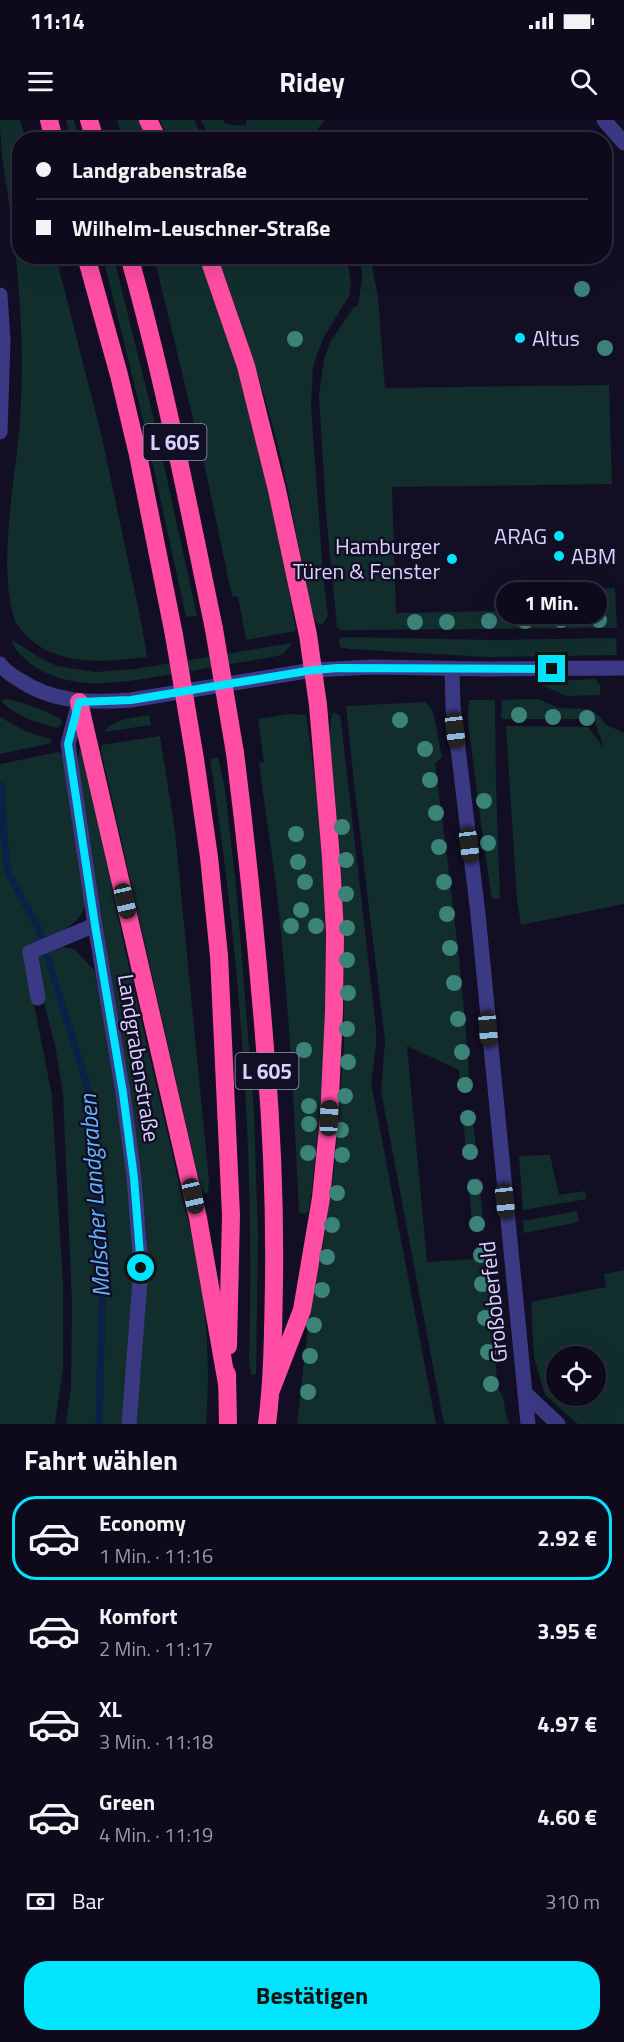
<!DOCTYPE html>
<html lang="de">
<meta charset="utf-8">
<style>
body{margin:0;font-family:"Titillium Web",sans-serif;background:#1c1828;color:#f1f3f6;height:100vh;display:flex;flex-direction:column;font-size:22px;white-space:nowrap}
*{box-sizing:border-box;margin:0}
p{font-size:20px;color:#9b9aa3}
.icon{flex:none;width:33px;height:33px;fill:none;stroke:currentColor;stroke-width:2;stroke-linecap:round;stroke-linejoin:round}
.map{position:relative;height:1304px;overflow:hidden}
.details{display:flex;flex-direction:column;background:#0e0a1b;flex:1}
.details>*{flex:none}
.banner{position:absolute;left:12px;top:12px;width:600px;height:132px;border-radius:24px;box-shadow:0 6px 24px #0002,0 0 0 2px #2e2b3a;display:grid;align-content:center;height:132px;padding:0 24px;background:#0e0a1b}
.buttons{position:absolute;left:546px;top:1226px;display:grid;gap:12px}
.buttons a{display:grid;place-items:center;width:60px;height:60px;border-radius:50%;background:#0e0a1b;box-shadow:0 6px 24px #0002,0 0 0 2px #2e2b3a;font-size:30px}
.end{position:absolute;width:27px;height:27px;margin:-14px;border:8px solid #00e5fd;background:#111;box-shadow:0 0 0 3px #111}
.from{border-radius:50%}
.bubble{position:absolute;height:42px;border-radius:21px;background:#0e0a1b;box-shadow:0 6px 24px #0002,0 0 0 2px #2e2b3a;font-size:20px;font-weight:700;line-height:42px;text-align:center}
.car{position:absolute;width:18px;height:36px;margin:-18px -9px;border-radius:8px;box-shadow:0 0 4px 2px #0007;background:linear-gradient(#222 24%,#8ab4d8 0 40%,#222 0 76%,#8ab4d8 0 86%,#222 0)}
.banner b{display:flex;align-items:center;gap:21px;height:57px;font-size:22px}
.banner b+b{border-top:2px solid #2e2b3a}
.banner i{width:15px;height:15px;background:#f1f3f6}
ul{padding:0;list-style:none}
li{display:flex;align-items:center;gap:18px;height:84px;margin:0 12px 9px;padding:0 12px;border:3px solid transparent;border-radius:24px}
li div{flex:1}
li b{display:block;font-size:22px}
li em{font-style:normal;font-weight:700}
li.on{border-color:#00e5fd}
li>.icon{width:54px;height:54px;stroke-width:1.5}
h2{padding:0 24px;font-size:27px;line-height:72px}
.pay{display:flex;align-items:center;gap:15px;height:66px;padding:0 24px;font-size:22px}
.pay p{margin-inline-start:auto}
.action{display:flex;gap:12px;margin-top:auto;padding:12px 24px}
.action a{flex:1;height:69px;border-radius:24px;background:#00e5fd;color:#111;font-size:24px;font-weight:700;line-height:69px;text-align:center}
.status{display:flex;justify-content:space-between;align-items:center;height:42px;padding:0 30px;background:#0e0a1b;direction:ltr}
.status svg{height:16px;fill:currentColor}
header{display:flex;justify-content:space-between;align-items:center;height:78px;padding:0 24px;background:#0e0a1b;font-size:27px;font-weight:700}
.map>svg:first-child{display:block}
.green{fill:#112e2d;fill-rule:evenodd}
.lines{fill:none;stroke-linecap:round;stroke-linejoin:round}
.stream{stroke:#0b2146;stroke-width:7}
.minor{stroke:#3b3984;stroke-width:15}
.highway{stroke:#ff4da3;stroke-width:18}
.highway-bridge{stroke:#ff4da3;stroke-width:18}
.tree{fill:#3b8279}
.route{stroke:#00e5fd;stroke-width:8}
.poi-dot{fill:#00e5fd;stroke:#120e24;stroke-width:2}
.labels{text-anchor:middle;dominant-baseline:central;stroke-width:5;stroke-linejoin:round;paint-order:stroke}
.shield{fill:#120e24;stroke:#9c97bd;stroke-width:1.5}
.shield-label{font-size:21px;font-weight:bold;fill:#d7d2ff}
.poi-label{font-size:22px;fill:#d7d2ff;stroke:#120e24;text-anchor:start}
.street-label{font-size:22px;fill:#d7d2ff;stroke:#120e24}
.water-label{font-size:24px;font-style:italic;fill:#60b6ff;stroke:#120e24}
</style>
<div class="status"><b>11:14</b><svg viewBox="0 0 49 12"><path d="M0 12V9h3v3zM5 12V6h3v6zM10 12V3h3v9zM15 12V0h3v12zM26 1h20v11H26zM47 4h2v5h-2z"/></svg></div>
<header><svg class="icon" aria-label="menu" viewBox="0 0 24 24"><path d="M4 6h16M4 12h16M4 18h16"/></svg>Ridey<svg class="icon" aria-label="search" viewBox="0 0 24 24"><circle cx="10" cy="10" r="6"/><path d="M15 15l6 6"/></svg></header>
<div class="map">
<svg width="624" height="1304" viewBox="0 0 624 1304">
<rect width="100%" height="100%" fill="#120e24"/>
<g class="green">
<path d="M0 0H20L25 19 20 20V136L56 137 102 318 141 501 147 537C100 543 44 548 15 501 0 457 10 388 16 340 26 262 22 187 13 109 8 72 0 37 0 0Z"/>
<polygon points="66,0 74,0 79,19 71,19"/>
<polygon points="117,0 140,0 150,19 123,19"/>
<polygon points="160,0 194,0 203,19 169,19"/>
<polygon points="201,0 224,0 225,4 245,6 247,0 325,0 309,19 211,20"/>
<polygon points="103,137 113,137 114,139 154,300 197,496 186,497 145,308"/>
<path d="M154 137H199C246 257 276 384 296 511L246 520 238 477 232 476 205 348Z"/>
<path d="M218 137H347L351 165 349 176 325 215 319 229 313 247 311 286 323 455 328 496 322 505 316 502 312 491C300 439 292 386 280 334 263 266 241 201 218 137Z"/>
<polygon points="361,137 370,137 378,177 385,268 609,265 612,364 392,367 396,493 599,489 599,469 615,468 617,508 357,510 340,510 337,507 326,394 319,275 324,239 330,222 353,188 358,186 362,159"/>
<polygon points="347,517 491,520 616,518 617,535 487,537 349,529 340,527 339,521 341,518"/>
<path d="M14 521 37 536 57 546 95 552 135 549 292 523 284 533 278 536C243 542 208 548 173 554 141 559 105 567 72 561 56 558 38 551 26 540 20 534 15 530 12 522Z"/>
<polygon points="596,559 600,566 600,575 567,576 534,562"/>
<path d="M6 579C17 580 58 594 63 602L57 608C37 603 15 596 1 581Z"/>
<polygon points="538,579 559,588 589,589 601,597 605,604 624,613 624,784 521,805 517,780 506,606 588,607 604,628 594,599 501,599 502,580"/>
<polygon points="469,580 495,580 496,667 500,779 492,779 484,726 468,602"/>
<path d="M425 582 433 591 442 637 435 644C449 751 463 858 470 966L464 972 460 970 459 950 407 926 427 1142 475 1139V1127L485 1126 498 1269C507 1279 503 1294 510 1304H444L381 971 385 921 354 663 346 586Z"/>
<polygon points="335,593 340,596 341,601 376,908 376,927 371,962 436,1304 297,1304 309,1199 323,1124 334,1051 344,924 344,853 341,744 329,614 332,594"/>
<path d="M289 594 306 595C332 759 331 927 309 1091L304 1094 299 1092C294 988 289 886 278 783 273 736 265 690 259 643L264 642 258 599Z"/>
<path d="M149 595 151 605 104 612C115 598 133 598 149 595Z"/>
<polygon points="0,597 25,611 50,619 52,623 0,634"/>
<polygon points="160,616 175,711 209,1061 208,1073 204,1073 201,1070 101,631 101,625"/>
<path d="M79 630 82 632 88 655 126 834 183 1081C204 1154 212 1228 206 1304H134L147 1138 146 1106 136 1024 78 645Z"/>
<path d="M58 632 64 635 85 786C76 810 51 816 28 824L24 833 52 976 63 1164V1249L55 1304H0V644Z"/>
<path d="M218 637 225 669 237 776 254 992 258 1114 256 1254 252 1255 249 1244C255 1042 241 839 210 639Z"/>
<polygon points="62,827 74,829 94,850 101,883 116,968 136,1117 124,1304 66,1304 71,1268 72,1183 63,974 55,925 34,844 37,837"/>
<polygon points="472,991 477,1037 467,1038 462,992"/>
<polygon points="550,1035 559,1075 585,1071 587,1079 523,1090 519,1036"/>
<polygon points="479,1058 484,1111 473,1112 468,1059"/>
<polygon points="577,1091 579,1102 524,1113 523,1101"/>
<path d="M624 1150V1304H578L545 1275 534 1237 531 1182 606 1167 604 1154ZM556 1236H596V1275H556Z"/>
</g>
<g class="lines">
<polyline class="stream" points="2,665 4,718 8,752 39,810 92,981 103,1147 99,1304"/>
<g class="minor">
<polyline points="604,0 624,23"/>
<polyline points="0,175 3,221 0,312"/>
<path d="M0 544C5 551 11 555 18 559 53 583 91 583 131 580L313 550 373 547 490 549 624 548"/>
<polyline points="452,549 453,587 478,794 528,1304"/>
<polyline points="79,582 68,624 95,805 123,973 134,1058 141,1147 129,1304"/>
<polyline points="38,878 30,832 95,805"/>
<polyline points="525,1273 558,1304"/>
</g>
<g class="highway">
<polyline points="49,0 54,20"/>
<polyline points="89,0 95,20"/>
<polyline points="148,0 158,20"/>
<polyline points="86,136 119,255 138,335 174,515"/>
<path d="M129 136C164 259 188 384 214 509"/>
<polyline points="208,136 246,246 277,370 308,515 318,585 331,738 335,814 334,891 329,998 321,1078 302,1190 271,1270"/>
<polyline points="79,582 198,1098 227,1264"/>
<path d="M235 633C248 736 258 838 266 941 272 1015 275 1089 274 1163 273 1210 273 1257 267 1304"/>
<polyline points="195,639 209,737 219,836 231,1095 228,1226"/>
<polyline points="227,1254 228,1304"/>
</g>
<g class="highway-bridge">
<polyline points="214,509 235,633"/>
<polyline points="174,515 195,639"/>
</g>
</g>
<g class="tree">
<circle cx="582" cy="169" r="8"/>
<circle cx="295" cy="219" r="8"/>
<circle cx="605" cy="228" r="8"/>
<circle cx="561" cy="500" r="8"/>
<circle cx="599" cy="500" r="8"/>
<circle cx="489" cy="501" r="8"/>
<circle cx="525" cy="501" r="8"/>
<circle cx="415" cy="502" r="8"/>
<circle cx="447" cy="502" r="8"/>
<circle cx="519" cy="595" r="8"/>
<circle cx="553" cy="597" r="8"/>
<circle cx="587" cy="598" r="8"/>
<circle cx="400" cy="600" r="8"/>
<circle cx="425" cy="629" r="8"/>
<circle cx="430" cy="660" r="8"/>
<circle cx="484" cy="681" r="8"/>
<circle cx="436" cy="693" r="8"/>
<circle cx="342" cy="707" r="8"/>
<circle cx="296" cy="714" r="8"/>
<circle cx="488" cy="723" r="8"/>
<circle cx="439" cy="727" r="8"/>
<circle cx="346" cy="740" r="8"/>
<circle cx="298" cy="742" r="8"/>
<circle cx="305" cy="762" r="8"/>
<circle cx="444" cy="762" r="8"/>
<circle cx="346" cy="774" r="8"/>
<circle cx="301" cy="790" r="8"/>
<circle cx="447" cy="794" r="8"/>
<circle cx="291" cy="806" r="8"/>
<circle cx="316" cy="806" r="8"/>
<circle cx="347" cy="808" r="8"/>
<circle cx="450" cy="828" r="8"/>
<circle cx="347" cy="840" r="8"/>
<circle cx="454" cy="863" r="8"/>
<circle cx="348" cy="873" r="8"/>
<circle cx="458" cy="899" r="8"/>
<circle cx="347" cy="909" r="8"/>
<circle cx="304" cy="930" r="8"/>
<circle cx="462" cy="932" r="8"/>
<circle cx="348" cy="942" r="8"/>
<circle cx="465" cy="965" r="8"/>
<circle cx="345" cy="976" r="8"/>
<circle cx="309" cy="986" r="8"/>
<circle cx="468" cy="998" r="8"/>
<circle cx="309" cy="1004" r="8"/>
<circle cx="341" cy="1010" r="8"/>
<circle cx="470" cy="1032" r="8"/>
<circle cx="308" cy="1033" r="8"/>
<circle cx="342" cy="1035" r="8"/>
<circle cx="475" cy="1067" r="8"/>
<circle cx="337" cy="1073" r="8"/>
<circle cx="477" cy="1104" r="8"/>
<circle cx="332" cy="1105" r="8"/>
<circle cx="481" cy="1135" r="8"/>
<circle cx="327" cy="1137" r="8"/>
<circle cx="482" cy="1164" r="8"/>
<circle cx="322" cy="1170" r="8"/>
<circle cx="485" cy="1198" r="8"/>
<circle cx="314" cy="1205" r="8"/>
<circle cx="488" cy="1232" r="8"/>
<circle cx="310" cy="1236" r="8"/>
<circle cx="491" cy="1264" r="8"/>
<circle cx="308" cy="1272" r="8"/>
</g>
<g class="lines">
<polyline class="route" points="141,1148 134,1058 123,973 95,805 68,624 79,582 131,580 313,550 338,548 552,549"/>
</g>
<g class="poi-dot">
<circle cx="520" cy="218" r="6"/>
<circle cx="559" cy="416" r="6"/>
<circle cx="559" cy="436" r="6"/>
<circle cx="452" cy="439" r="6"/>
</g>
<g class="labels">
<g class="shield">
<rect x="143.5" y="304" width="63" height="36" rx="4.5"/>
<rect x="235.5" y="933" width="63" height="36" rx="4.5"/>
</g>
<g class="shield-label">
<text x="175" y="322">L 605</text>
<text x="267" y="951">L 605</text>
</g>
<g class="poi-label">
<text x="532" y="218">Altus</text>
<text x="547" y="416" text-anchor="end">ARAG</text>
<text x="440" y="426" text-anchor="end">Hamburger<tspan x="440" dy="25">Türen &amp; Fenster</tspan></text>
<text x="571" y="436">ABM</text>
</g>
<g class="street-label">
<text transform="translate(139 938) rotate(81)">Landgrabenstraße</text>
<text transform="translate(493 1182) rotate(-96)">Großoberfeld</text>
</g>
<g class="water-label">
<text transform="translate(94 1076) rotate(-94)">Malscher Landgraben</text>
</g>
</g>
</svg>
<div class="buttons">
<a><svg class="icon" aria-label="locate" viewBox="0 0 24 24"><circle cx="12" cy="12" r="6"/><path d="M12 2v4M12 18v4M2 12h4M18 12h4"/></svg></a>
</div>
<i class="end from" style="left:141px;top:1148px"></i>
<i class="end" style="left:552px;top:549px"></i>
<div class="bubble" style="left:496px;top:462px;width:111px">1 Min.</div>
<i class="car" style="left:455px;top:610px;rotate:173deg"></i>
<i class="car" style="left:469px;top:725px;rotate:173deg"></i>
<i class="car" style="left:125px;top:781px;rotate:167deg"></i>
<i class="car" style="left:488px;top:909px;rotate:175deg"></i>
<i class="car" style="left:329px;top:998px;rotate:2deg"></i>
<i class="car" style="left:193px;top:1076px;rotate:167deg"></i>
<i class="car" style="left:505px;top:1081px;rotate:174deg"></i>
<div class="banner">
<b><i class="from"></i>Landgrabenstraße</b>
<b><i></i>Wilhelm-Leuschner-Straße</b>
</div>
</div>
<section class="details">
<h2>Fahrt wählen</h2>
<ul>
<li class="on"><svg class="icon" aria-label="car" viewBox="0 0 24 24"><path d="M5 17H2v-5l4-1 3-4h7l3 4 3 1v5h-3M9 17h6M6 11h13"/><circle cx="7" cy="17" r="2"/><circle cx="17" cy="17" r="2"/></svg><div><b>Economy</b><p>1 Min. · 11:16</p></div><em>2.92 €</em></li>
<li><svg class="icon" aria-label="car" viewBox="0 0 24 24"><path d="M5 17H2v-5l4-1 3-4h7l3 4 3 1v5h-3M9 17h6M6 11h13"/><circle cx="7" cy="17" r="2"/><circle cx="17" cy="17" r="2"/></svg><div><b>Komfort</b><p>2 Min. · 11:17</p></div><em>3.95 €</em></li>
<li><svg class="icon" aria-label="car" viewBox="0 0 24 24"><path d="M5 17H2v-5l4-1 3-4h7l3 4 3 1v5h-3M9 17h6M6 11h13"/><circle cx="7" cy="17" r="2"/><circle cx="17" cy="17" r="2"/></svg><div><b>XL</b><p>3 Min. · 11:18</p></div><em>4.97 €</em></li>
<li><svg class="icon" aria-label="car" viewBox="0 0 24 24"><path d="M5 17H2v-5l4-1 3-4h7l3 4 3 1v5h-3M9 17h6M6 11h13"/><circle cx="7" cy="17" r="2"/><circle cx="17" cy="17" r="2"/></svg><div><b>Green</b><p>4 Min. · 11:19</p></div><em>4.60 €</em></li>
</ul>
<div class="pay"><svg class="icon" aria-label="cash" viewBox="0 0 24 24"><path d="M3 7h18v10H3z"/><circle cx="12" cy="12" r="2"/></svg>Bar<p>310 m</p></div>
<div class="action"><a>Bestätigen</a></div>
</section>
